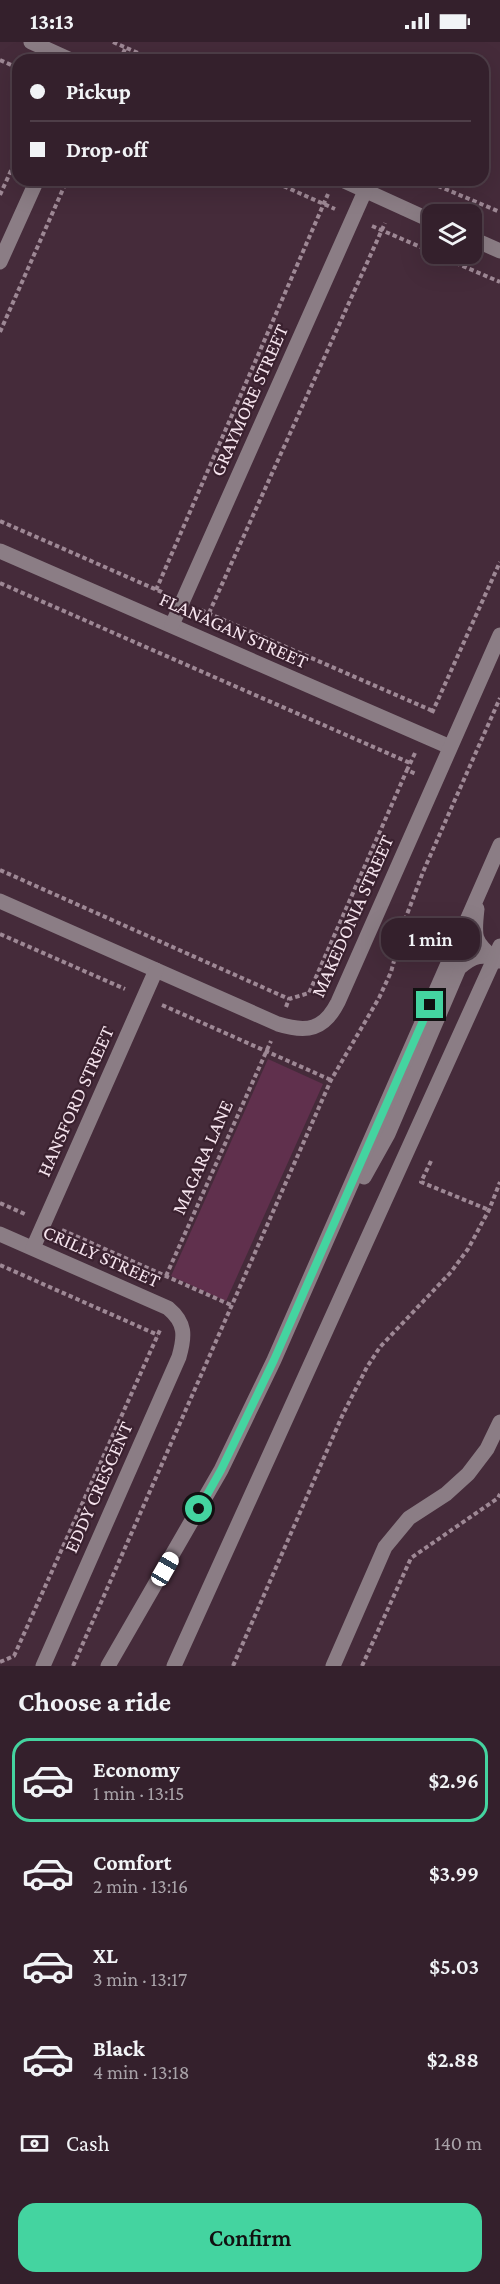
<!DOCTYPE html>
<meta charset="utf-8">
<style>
body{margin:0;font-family:"Crimson Pro",serif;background:#3c2834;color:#f1f3f6;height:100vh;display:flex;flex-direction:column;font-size:22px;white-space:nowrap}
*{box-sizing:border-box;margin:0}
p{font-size:20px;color:#a9a3a9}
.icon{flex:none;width:33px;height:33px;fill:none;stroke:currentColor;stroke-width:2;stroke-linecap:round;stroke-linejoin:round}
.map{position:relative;height:1624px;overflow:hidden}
.side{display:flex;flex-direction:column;background:#34202c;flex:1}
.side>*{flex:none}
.banner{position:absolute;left:12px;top:12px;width:477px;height:132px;border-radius:18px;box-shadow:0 6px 24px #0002,0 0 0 2px #4e3e48;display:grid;align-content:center;height:132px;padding:0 18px;background:#34202c}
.tools{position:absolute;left:422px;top:162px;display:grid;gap:12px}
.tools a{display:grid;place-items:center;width:60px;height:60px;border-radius:12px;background:#34202c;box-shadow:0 6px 24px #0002,0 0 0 2px #4e3e48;font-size:30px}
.end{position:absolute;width:27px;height:27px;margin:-14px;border:8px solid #44d4a0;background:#111;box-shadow:0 0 0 3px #111}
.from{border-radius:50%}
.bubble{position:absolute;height:42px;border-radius:18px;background:#34202c;box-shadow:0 6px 24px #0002,0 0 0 2px #4e3e48;font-size:20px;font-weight:600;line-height:42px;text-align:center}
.car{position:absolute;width:18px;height:36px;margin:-18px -9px;border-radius:8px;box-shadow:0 0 4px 2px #0007;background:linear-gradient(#fff 24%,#345 0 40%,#fff 0 76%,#345 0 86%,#fff 0)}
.banner b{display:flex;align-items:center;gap:21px;height:57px;font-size:22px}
.banner b+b{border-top:2px solid #4e3e48}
.banner i{width:15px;height:15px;background:#f1f3f6}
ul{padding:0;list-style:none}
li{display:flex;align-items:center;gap:18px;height:84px;margin:0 12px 9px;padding:0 6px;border:3px solid transparent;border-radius:18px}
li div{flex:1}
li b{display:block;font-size:22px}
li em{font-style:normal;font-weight:600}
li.selected{border-color:#44d4a0}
li>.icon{width:54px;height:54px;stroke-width:1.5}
h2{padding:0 18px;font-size:27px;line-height:72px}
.pay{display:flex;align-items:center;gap:15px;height:66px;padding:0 18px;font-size:22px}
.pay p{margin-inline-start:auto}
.primary-button{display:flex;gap:12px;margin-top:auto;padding:12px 18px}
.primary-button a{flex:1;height:69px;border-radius:18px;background:#44d4a0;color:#111;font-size:24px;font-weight:600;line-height:69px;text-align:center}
.status{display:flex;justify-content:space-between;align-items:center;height:42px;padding:0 30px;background:#34202c;direction:ltr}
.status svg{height:16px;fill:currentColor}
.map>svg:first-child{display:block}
.green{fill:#60304d}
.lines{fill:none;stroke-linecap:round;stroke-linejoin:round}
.path{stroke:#9e8895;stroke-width:4;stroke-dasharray:4.5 3;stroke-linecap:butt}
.minor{stroke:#8b7d85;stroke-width:15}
.route{stroke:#44d4a0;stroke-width:8}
.labels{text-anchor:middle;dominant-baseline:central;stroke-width:4.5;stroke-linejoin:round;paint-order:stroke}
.street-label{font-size:20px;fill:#f5e3ed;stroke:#3a212f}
</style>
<div class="status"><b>13:13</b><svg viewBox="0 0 49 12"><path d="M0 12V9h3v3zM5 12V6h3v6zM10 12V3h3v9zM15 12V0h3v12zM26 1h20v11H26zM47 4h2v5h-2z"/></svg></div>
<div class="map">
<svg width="500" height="1624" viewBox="0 0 500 1624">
<rect width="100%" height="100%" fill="#452b3a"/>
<polygon class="green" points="268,1017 323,1042 226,1259 171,1234"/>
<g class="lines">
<g class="path">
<polyline points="113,0 154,18"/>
<polyline points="0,18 18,26"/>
<polyline points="120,18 126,5"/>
<polyline points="270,138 335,167"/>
<polyline points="424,138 500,170"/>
<polyline points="0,153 18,113"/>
<polyline points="372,184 432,210"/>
<polyline points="435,212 500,240"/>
<polyline points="0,290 67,138"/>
<polyline points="0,479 164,551"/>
<polyline points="0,541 410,721"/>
<polyline points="156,548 328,152"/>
<polyline points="201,568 433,669"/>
<polyline points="209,571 385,181"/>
<polyline points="432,671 500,520"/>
<polyline points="415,711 407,728 416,732"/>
<polyline points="0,828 289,957"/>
<polyline points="0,892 125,947"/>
<polyline points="162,963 331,1038"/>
<polyline points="286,965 289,957 309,951 407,728"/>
<polyline points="431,1119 421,1140 489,1168"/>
<polyline points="0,1161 27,1173"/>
<polyline points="62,1188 231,1263"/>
<polyline points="0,1223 158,1293"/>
<polyline points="166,1234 271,999"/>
<polyline points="0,1620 14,1614 160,1288"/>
<polyline points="73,1624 331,1038 379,956 391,930 406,875 423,830 500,656"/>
<polyline points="233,1624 343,1372 367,1325 380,1305 451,1230 468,1207 489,1168 500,1140"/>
<polyline points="362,1624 411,1516 498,1456 500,1452"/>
</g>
<g class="minor">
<polyline points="31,0 71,18"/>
<polyline points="342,138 432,179"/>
<polyline points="471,196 500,209"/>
<polyline points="0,220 37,138"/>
<polyline points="0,509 450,705"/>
<polyline points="172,583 365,149"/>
<path d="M0 859 278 982C307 991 324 988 338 960L500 593"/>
<path d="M477 867C474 894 473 899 494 916"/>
<path d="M364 1135 388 1092 459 926C473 914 483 910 500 919"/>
<path d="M0 1192 168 1266C186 1281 185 1294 179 1315L43 1624"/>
<polyline points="33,1206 156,928"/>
<polyline points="108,1624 221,1428 274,1318 500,803"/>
<polyline points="174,1624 500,904"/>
<polyline points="333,1624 385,1505 409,1476 446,1452 468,1432 487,1407 500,1380"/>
</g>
</g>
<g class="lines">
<polyline class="route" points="199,1467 221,1428 274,1318 430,963"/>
</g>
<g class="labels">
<g class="street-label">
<text transform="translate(249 358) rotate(-66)">GRAYMORE STREET</text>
<text transform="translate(234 588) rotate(24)">FLANAGAN STREET</text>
<text transform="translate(352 874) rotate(-66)">MAKEDONIA STREET</text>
<text transform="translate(75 1059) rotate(-66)">HANSFORD STREET</text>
<text transform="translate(202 1115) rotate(-66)">MAGARA LANE</text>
<text transform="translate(102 1214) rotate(24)">CRILLY STREET</text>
<text transform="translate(98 1445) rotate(-66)">EDDY CRESCENT</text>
</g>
</g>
</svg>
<div class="tools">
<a><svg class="icon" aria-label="layers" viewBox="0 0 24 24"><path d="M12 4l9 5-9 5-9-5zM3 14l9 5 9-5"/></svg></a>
</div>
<i class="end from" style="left:199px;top:1467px"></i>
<i class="end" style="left:430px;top:963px"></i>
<div class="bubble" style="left:381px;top:876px;width:99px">1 min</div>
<i class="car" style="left:165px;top:1527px;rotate:30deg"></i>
<div class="banner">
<b><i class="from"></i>Pickup</b>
<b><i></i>Drop-off</b>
</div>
</div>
<section class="side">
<h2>Choose a ride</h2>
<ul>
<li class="selected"><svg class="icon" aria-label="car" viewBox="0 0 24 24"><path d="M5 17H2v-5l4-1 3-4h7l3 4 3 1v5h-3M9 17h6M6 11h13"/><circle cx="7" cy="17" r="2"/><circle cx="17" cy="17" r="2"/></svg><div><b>Economy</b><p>1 min · 13:15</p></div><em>$2.96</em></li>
<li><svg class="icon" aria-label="car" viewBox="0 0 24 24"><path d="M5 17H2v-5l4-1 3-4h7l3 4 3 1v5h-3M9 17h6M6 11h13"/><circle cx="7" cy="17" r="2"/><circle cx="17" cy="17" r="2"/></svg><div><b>Comfort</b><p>2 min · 13:16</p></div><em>$3.99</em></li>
<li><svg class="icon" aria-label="car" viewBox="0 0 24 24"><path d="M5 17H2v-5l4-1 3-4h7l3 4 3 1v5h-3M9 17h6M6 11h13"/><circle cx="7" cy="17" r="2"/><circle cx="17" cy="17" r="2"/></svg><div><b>XL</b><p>3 min · 13:17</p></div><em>$5.03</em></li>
<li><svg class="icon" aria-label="car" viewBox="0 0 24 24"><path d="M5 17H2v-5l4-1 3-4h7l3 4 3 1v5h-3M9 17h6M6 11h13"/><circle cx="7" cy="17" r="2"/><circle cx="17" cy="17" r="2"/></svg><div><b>Black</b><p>4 min · 13:18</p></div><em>$2.88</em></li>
</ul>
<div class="pay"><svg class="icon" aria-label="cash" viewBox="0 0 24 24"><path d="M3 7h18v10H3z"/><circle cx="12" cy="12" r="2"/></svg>Cash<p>140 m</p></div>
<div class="primary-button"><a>Confirm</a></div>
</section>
